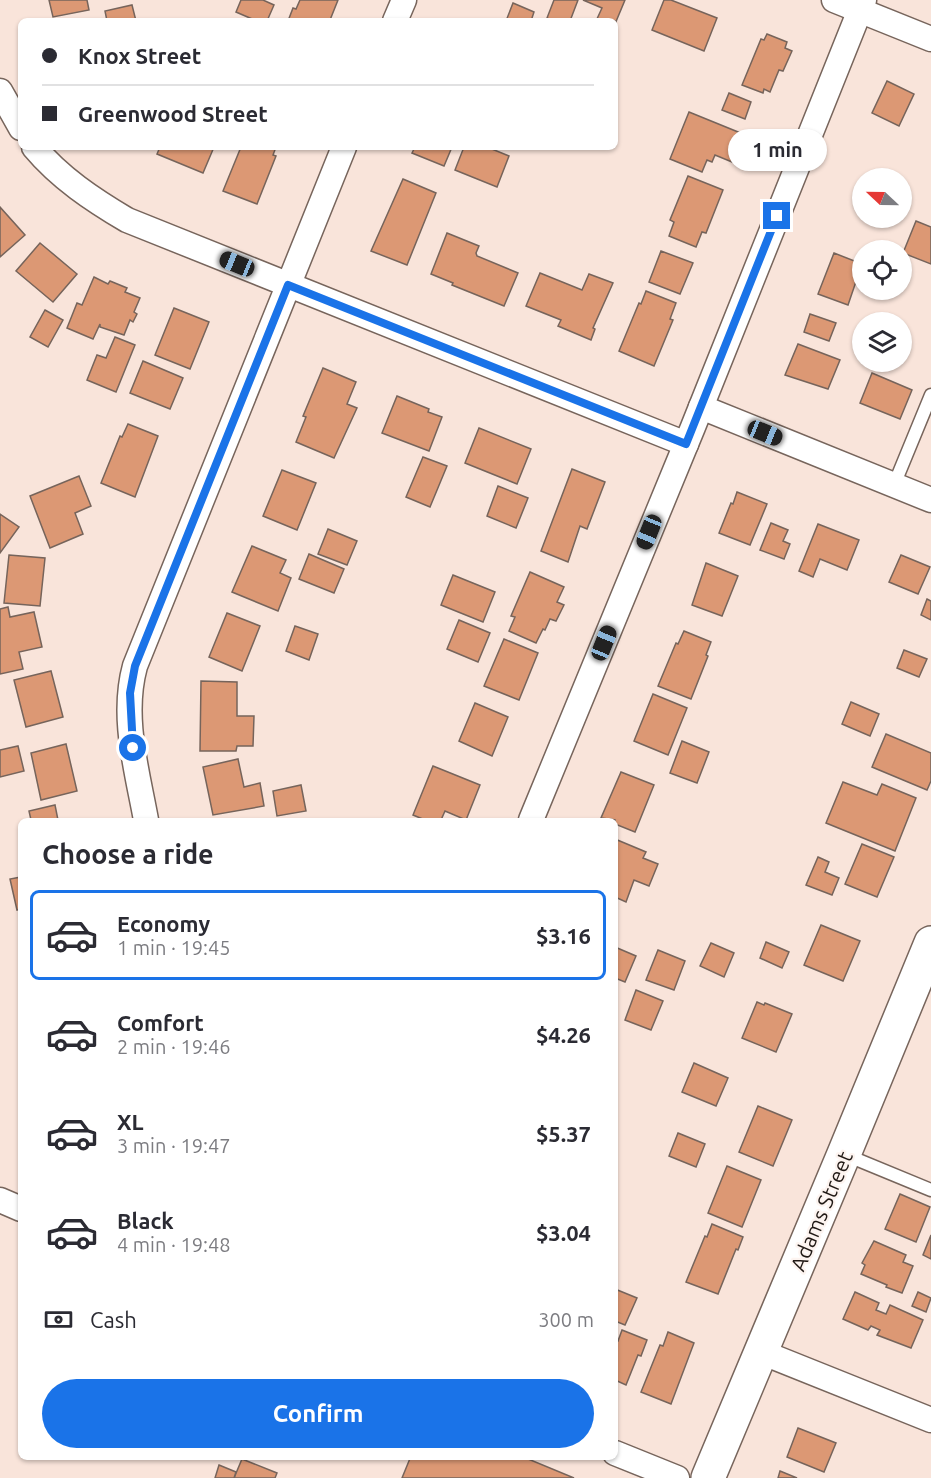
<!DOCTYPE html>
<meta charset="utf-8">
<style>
body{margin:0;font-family:Ubuntu,sans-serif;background:#f7f7f7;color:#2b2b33;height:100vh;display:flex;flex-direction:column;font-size:22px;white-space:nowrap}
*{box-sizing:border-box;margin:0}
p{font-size:20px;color:#7c7c81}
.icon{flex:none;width:33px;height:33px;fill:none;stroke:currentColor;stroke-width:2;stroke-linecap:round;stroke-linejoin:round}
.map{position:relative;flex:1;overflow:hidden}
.details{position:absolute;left:18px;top:818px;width:600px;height:642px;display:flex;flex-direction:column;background:#fff;border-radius:9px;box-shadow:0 2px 4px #0004}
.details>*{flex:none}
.guide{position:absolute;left:18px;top:18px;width:600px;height:132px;border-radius:9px;box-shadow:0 2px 4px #0004;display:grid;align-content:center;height:132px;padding:0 24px;background:#fff}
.needle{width:39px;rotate:292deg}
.fabs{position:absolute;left:852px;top:168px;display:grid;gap:12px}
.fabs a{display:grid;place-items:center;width:60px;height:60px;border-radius:50%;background:#fff;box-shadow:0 2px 4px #0004;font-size:30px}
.end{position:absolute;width:27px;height:27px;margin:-14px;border:8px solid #1a73e8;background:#fff;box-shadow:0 0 0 3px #fff}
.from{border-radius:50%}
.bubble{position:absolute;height:42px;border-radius:21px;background:#fff;box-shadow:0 2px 4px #0004;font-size:20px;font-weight:700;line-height:42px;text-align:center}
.car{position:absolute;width:18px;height:36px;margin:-18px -9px;border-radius:8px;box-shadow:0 0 4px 2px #0007;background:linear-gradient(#222 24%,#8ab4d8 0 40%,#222 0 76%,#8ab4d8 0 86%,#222 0)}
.guide b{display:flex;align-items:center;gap:21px;height:57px;font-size:22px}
.guide b+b{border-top:2px solid #e1e1e2}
.guide i{width:15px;height:15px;background:#2b2b33}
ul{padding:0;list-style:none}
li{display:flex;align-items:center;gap:18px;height:90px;margin:0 12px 9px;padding:0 12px;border:3px solid transparent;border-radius:9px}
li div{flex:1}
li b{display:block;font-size:22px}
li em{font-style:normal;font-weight:700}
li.on{border-color:#1a73e8}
li>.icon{width:54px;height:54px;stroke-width:1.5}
h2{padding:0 24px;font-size:27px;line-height:72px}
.pay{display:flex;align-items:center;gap:15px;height:66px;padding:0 24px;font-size:22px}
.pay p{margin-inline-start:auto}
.primary-button{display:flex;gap:12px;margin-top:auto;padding:12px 24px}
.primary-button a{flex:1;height:69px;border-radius:36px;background:#1a73e8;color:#fff;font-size:24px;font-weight:700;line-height:69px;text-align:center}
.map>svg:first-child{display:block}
.building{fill:#dc9874;stroke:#76645b;stroke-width:1.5}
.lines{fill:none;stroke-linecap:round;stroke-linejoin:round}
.lane-casing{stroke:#77655c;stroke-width:15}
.street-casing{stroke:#77655c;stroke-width:27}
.secondary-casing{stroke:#77655c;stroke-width:36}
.lane{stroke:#fff;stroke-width:12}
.street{stroke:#fff;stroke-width:24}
.secondary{stroke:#fff;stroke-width:33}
.route{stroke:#1a73e8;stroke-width:8}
.labels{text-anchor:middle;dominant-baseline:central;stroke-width:4.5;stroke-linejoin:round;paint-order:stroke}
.street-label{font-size:21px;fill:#201915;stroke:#fdf4f0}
</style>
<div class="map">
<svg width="931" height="1478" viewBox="0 0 931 1478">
<rect width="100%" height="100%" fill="#f9e4da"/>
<g class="building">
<polygon points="49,0 87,0 89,10 53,17"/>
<polygon points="241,0 263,0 274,5 267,21 257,21 236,12"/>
<polygon points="300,0 338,0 330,20 288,21 293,8 296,9"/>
<polygon points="554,0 578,0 570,21 555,21 547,18"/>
<polygon points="583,0 625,0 615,24 615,21 594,21 596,21 602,8"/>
<polygon points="664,0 671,0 717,18 704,51 652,30"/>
<polygon points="513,3 534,12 531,21 506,21"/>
<polygon points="132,5 136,21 107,21 105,11"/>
<polygon points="767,34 787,42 785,48 792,51 783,71 779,70 770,92 764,89 763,93 742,85 761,39 764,40"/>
<polygon points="887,81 914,94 899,126 872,113"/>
<polygon points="729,93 751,102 745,119 722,110"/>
<polygon points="689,112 743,134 732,162 715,155 712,162 707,160 702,172 670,159"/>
<polygon points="160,147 214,147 203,173 157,154"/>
<polygon points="241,147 276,147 273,155 276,156 257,204 223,191"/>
<polygon points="415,147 452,147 444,166 412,153"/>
<polygon points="464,147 487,147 509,156 497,187 455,170"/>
<polygon points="688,176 723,190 706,233 702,232 696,247 669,236 674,222 670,220"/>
<polygon points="403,179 436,193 407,265 371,251"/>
<polygon points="0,207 25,235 0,257"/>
<polygon points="916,221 931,227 931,264 903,253"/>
<polygon points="447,233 479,246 476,253 477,256 518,273 504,306 452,285 453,283 431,274"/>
<polygon points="40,243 77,274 53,302 16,271"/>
<polygon points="661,251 693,263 680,294 649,282"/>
<polygon points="834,253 862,264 848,305 818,294"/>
<polygon points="540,273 582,290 589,274 613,283 593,328 595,329 591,340 558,326 561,320 526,306"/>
<polygon points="94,277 108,284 110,281 127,288 125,292 140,298 134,312 137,314 133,322 130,320 124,335 100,327 100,324 93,339 67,328 77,303 82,305"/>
<polygon points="646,291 676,303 670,319 673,320 654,366 619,351 639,303 641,304"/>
<polygon points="174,308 209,322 190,369 155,355"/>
<polygon points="45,310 63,320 48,347 30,337"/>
<polygon points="810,314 836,323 829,341 804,332"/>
<polygon points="115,337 135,345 116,392 87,380 97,355 106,358"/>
<polygon points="798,344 840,360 828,389 785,375"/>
<polygon points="143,361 183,378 170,409 130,393"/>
<polygon points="323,368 356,382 347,404 357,408 334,458 296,442 306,417 303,416"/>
<polygon points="872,373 912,390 900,419 860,403"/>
<polygon points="397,396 429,409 428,412 442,417 429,451 382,433"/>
<polygon points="128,424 158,436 135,497 101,483 120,436 122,437"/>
<polygon points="479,428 531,449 517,484 465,463"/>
<polygon points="423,457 447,466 430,507 406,497"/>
<polygon points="572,469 605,482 587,529 580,526 568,562 541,551"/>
<polygon points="282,470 316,483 297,530 263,516"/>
<polygon points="79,476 91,506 75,513 83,534 50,548 30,496"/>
<polygon points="498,486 528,498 516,528 487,516"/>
<polygon points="737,492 767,504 750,545 719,533 731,503 733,504"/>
<polygon points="0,514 19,527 0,553"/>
<polygon points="771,523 788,530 783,541 790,544 784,559 760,550"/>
<polygon points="818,524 859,540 847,570 820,559 813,577 799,571"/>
<polygon points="328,529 357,541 347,565 318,554"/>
<polygon points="252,546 286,560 280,573 291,578 278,611 232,592"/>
<polygon points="309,554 344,569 334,593 299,579"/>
<polygon points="9,555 45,558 40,606 4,603"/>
<polygon points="901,555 930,567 918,594 889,582"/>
<polygon points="706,563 738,576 722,616 692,605"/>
<polygon points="530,572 564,587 557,602 564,605 556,621 550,619 545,630 543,629 536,643 509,631 515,617 511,616"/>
<polygon points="453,575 495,592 483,622 441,605"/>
<polygon points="927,599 931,601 931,620 921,615"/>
<polygon points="8,607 10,617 34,612 42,647 19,652 23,669 0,674 0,609"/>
<polygon points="227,613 260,626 242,671 209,657"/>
<polygon points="459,620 490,633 478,662 447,649"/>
<polygon points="295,626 318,634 309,660 286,651"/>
<polygon points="684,631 711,642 706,655 708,656 691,699 658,686 676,643 678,644"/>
<polygon points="504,639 538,653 519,700 484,686"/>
<polygon points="904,650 927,659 919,677 897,668"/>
<polygon points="51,671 63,717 26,727 14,680"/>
<polygon points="201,681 237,682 237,716 254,716 253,746 237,746 236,751 200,751"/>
<polygon points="653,694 687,708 668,755 634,741"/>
<polygon points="851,702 879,714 870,736 842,724"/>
<polygon points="475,703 508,717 492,756 459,741"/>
<polygon points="886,734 931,753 931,781 927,790 872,767"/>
<polygon points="682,741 709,752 697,783 670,773"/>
<polygon points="66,744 77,791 41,800 31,753"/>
<polygon points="18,746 24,771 0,777 0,750"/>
<polygon points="238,759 244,787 260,783 264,806 213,815 203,767"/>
<polygon points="433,766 480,785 466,820 445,811 441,820 425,820 413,815"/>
<polygon points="621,772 654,785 635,832 615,824 615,820 601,818"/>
<polygon points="843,782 877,795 882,784 916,798 895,851 826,823"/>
<polygon points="301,785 306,811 277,816 273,791"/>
<polygon points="55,805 58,820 31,820 29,811"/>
<polygon points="615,839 646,852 643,858 658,864 649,886 634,880 626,902 615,897"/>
<polygon points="862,844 894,857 877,897 845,884"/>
<polygon points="818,857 829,862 825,872 839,878 832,895 806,885"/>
<polygon points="21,877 21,909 17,910 10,879"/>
<polygon points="821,925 860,941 843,981 804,965"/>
<polygon points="766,942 789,952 782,968 760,958"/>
<polygon points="711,943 734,953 724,977 700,966"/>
<polygon points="615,947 636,956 625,982 615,978"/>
<polygon points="658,950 685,961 674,990 646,980"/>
<polygon points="636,990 663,1001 651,1030 625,1020"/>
<polygon points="757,1002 764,1005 765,1003 792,1014 776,1052 742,1038"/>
<polygon points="694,1063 728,1078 716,1106 682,1092"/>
<polygon points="758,1106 792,1120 773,1166 739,1152"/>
<polygon points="678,1133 705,1144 696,1167 669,1156"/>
<polygon points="727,1166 761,1180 742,1227 708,1213"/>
<polygon points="900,1194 930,1207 916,1242 885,1229"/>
<polygon points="712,1224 743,1237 738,1250 736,1249 718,1294 686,1282 705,1236 707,1237"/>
<polygon points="931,1235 931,1259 923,1255"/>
<polygon points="874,1241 906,1255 903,1262 913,1266 902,1293 886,1287 887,1285 861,1274 865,1265 862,1263"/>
<polygon points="615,1289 637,1298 625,1325 615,1321"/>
<polygon points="855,1292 879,1303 876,1310 886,1314 890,1305 923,1320 911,1348 877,1335 880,1330 871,1326 868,1330 843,1319"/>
<polygon points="918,1292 931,1298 926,1312 912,1306"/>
<polygon points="622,1330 647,1340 641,1356 638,1355 626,1385 615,1380 615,1340 618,1341"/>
<polygon points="668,1332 694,1343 671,1404 641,1392 660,1345 663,1346"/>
<polygon points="798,1428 836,1443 824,1472 787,1457"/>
<polygon points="411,1456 521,1456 574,1478 402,1478"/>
<polygon points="242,1459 277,1473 275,1478 234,1478"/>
<polygon points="219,1465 236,1472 234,1478 215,1478"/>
<polygon points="780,1471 797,1478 778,1478"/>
</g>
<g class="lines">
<g class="lane-casing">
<g id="lane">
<polyline points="894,485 931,395"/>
<polyline points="846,1155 931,1190"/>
</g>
</g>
<g class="street-casing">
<g id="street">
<polyline points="834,0 931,39"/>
<polyline points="395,21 404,0"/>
<polyline points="0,91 21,128"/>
<path d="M34 147C60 178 93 200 127 220L686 444"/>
<polyline points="701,407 931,500"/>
<path d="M146 820C137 770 121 717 135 666L344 147"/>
<polyline points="531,820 693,427 864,0"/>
<polyline points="0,1200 21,1209"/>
<polyline points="761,1352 931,1420"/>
<polyline points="615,1453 677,1478"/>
</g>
</g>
<g class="secondary-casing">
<polyline id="secondary" points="708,1478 844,1154 931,943"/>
</g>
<use href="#lane" class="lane"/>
<use href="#street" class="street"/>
<use href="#secondary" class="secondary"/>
</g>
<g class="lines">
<polyline class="route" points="133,748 130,693 135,666 288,285 686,444 777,216"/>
</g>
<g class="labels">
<g class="street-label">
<text transform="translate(821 1211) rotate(-67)">Adams Street</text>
</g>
</g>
</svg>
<div class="fabs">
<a><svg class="needle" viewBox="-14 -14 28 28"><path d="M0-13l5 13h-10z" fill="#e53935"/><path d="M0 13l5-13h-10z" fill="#7c7c81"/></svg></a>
<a><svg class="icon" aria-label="locate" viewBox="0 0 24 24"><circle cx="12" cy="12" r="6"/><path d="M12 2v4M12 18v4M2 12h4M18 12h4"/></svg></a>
<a><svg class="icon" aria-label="layers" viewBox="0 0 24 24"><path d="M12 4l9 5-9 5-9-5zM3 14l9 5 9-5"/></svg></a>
</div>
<i class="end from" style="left:133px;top:748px"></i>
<i class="end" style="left:777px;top:216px"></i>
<div class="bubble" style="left:728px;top:129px;width:99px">1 min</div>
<i class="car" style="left:237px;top:264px;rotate:292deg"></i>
<i class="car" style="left:765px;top:433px;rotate:112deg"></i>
<i class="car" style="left:649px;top:532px;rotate:202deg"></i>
<i class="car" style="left:604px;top:643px;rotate:22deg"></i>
<div class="guide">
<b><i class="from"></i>Knox Street</b>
<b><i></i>Greenwood Street</b>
</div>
<section class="details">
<h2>Choose a ride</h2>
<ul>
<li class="on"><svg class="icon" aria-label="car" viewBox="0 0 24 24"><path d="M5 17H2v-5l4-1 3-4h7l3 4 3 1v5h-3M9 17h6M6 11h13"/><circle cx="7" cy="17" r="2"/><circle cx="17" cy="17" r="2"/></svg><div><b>Economy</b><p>1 min · 19:45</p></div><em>$3.16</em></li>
<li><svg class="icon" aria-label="car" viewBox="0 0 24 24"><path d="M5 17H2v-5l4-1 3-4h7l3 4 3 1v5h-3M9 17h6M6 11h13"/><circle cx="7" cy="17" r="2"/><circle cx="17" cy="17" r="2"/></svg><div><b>Comfort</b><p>2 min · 19:46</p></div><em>$4.26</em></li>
<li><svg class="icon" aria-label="car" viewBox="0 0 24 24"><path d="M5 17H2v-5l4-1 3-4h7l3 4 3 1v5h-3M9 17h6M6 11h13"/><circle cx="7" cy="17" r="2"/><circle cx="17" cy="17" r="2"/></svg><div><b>XL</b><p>3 min · 19:47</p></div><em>$5.37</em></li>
<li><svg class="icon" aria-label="car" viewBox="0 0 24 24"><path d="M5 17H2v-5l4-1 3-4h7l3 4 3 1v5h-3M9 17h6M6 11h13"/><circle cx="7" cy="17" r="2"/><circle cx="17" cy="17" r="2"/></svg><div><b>Black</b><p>4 min · 19:48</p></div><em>$3.04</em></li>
</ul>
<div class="pay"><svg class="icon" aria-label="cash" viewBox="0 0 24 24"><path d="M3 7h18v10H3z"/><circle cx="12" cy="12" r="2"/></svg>Cash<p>300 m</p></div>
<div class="primary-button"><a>Confirm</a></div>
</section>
</div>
